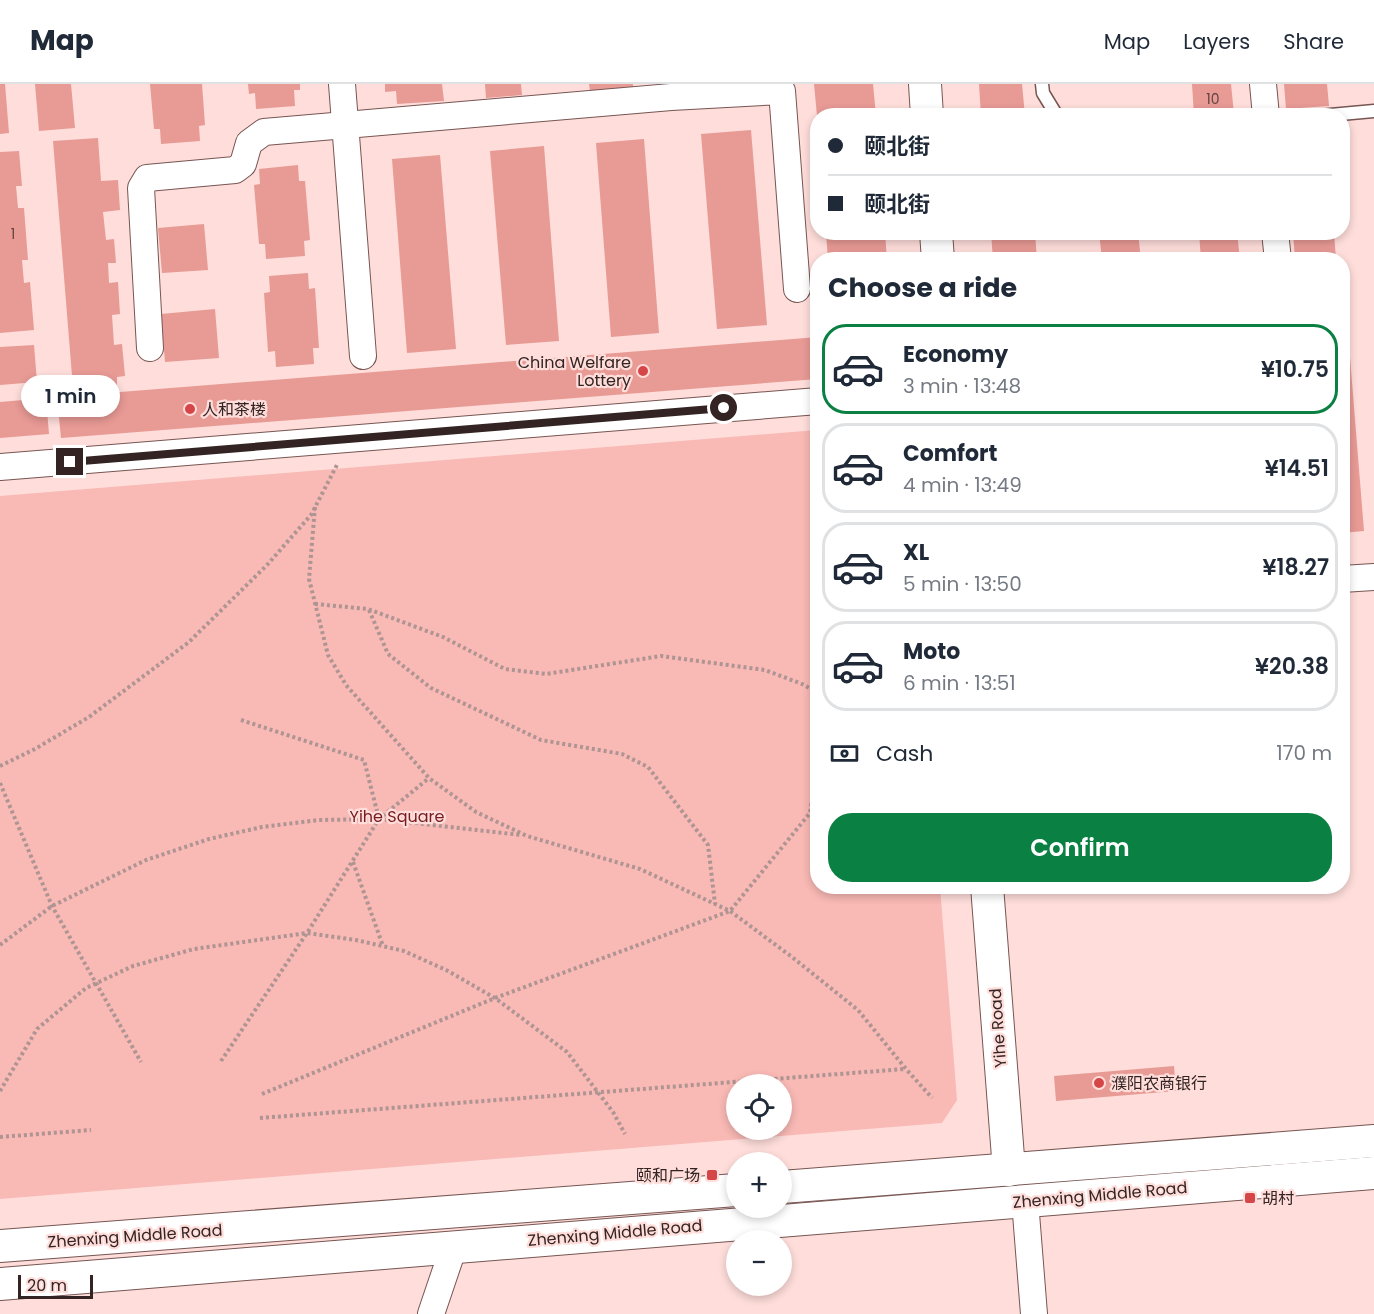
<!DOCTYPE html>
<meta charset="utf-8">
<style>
body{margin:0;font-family:Poppins,"Noto Sans SC",sans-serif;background:#f6f6f7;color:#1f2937;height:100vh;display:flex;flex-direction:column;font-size:22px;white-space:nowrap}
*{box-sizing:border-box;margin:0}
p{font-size:20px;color:#747a83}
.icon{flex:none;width:33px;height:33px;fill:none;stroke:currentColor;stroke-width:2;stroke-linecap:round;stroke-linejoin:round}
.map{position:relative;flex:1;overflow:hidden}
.drawer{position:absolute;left:810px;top:168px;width:540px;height:642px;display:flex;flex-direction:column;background:#fff;border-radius:24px;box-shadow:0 3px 9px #0003}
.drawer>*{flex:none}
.banner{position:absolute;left:810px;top:24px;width:540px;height:132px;border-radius:24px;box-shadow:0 3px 9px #0003;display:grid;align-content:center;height:132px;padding:0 18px;background:#fff}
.controls{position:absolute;left:726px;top:990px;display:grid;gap:12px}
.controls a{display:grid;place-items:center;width:66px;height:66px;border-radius:50%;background:#fff;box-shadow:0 3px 9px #0003;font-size:30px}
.scale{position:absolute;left:18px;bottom:15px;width:75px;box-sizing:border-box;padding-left:6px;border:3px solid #332423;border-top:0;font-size:16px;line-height:21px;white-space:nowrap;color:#332423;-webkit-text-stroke:4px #feddda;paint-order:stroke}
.end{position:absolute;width:27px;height:27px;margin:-14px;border:8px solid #332423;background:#fff;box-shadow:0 0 0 3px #fff}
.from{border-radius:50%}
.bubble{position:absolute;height:42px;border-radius:21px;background:#fff;box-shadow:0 3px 9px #0003;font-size:20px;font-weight:600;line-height:42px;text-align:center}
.banner b{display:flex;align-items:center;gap:21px;height:57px;font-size:22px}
.banner b+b{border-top:2px solid #e0e1e3}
.banner i{width:15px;height:15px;background:#1f2937}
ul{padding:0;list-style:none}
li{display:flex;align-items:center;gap:18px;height:90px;margin:0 12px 9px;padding:0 6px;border:3px solid #e0e1e3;border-radius:24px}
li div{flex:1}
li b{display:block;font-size:22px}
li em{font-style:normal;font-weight:600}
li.active{border-color:#0b8043}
li>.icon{width:54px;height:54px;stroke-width:1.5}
h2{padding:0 18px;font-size:27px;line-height:72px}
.pay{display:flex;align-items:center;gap:15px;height:66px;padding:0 18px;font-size:22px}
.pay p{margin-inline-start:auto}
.button{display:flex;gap:12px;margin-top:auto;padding:12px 18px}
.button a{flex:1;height:69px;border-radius:24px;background:#0b8043;color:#fff;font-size:24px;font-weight:600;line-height:69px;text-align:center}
header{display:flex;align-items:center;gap:36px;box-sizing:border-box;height:84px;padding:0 30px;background:#fff;border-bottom:2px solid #e0e1e3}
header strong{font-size:28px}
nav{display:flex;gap:33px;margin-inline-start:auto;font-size:21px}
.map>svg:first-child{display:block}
.green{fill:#f9b9b5;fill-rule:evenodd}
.building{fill:#e89a95}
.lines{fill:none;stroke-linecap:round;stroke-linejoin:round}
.service-casing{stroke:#775552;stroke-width:15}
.minor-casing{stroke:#775552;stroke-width:28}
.tertiary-casing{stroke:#775552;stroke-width:34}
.path{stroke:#ae9492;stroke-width:4;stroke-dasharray:3 3;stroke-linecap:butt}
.service{stroke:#fff;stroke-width:12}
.minor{stroke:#fff;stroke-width:26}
.tertiary{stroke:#fff;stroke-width:32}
.route{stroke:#332423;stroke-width:8}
.poi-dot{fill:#d54648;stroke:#feddda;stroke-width:2}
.labels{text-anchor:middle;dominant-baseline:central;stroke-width:4.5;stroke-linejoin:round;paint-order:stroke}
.number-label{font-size:14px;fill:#604240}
.poi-label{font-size:16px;fill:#332423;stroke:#feddda;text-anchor:start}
.park-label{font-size:16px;fill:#761b1f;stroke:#feddda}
.street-label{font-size:16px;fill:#332423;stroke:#feddda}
</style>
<header>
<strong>Map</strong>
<nav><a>Map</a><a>Layers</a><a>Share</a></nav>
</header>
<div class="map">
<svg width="1374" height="1230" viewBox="0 0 1374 1230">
<rect width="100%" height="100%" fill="#feddda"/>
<path class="green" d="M817 346 818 802 940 803 957 1016 942 1039 0 1115V412ZM736 1000H782V1046H736Z"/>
<g class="building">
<polygon points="0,0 5,0 9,49 0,50"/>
<polygon points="35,0 71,0 75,44 39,47"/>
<polygon points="150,0 202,0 205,41 199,42 200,57 161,60 160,45 154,45"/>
<polygon points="248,0 300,0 300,6 294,6 295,22 256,25 255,9 249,10"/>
<polygon points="385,0 442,0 444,17 397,20 396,7 385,8"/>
<polygon points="485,0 521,0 522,11 486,14"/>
<polygon points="589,0 633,0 633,3 590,7"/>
<polygon points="814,0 873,0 876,32 817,32"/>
<polygon points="979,0 1022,0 1025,32 981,32"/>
<polygon points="1192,0 1231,0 1234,30 1194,32"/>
<polygon points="1284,0 1327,0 1329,22 1286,25"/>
<polygon points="751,46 767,241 717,245 701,50"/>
<polygon points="98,54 101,97 118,96 120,126 103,128 106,156 114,155 116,179 108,179 109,199 118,198 120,230 112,231 114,261 122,260 125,292 117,293 117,301 73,304 53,57"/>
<polygon points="644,55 659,249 611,253 596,59"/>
<polygon points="544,62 559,257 506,261 490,67"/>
<polygon points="19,67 22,102 16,102 18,124 24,124 28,176 22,176 24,199 30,198 34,246 0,249 0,68"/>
<polygon points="440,71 456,265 407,269 392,75"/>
<polygon points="298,81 299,97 305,97 310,156 304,157 305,172 266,175 265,160 259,160 254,101 260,100 259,85"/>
<polygon points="204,140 208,186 162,189 158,144"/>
<polygon points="826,148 885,148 887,176 828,176"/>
<polygon points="991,148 1035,148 1037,176 993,176"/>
<polygon points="1099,148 1138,148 1141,176 1102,176"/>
<polygon points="1199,148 1237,148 1240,176 1201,176"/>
<polygon points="1293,148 1334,148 1336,176 1295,176"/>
<polygon points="308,189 309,205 315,204 319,264 313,264 314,280 276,283 275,267 268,268 264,209 270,208 269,192"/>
<polygon points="1342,211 1345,211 1364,447 1342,449"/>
<polygon points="215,225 219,274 165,278 161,230"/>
<polygon points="818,253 818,295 61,354 57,313"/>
<polygon points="34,261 37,298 0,301 0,263"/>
<polygon points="46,314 49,350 0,354 0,318"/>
<polygon points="1174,982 1176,1007 1056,1017 1054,992"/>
</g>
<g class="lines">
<g class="service-casing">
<g id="service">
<polyline points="1042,0 1043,9 1057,32"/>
<polyline points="1319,32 1374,27"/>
</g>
</g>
<g class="minor-casing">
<g id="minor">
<polyline points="342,0 363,272"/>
<polyline points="1263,0 1266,32"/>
<polyline points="1275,148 1278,176"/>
<polyline points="150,264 141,104 147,94 235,86 243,80 249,59 264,48 671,13 782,7 797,205"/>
<polyline points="0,383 818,317"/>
<polyline points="1342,495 1374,493"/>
<polyline points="1025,1117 1034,1230"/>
<polyline points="431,1230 454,1162"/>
</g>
</g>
<g class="tertiary-casing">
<g id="tertiary">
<polyline points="925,0 927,32"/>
<polyline points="936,148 938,176"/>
<polyline points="987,802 1009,1086"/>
<polyline points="782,1103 1374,1057"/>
<polyline points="0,1162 736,1106"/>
<polyline points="0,1200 1374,1089"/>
</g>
</g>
<g class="path">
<polyline points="315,423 309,495 328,571 346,601 429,694 476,728 527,752 640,785 730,827 792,873 858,926 906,985 932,1014"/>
<polyline points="315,520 368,525 443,553 505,585 546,590 661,572 765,586 802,600 818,609"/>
<polyline points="369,526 388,570 431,604 541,656 622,670 648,683 708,761 715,820"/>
<polyline points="241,636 364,676 379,735"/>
<polyline points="0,682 35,665 89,633 189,558 267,481 311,431 338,379"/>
<polyline points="0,699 52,822 141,978"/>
<polyline points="353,778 383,862"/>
<polyline points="0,861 52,822 146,776 209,755 262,743 319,736 379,735 521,751"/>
<polyline points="221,977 307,849 379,735 429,694"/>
<polyline points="0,1007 37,945 86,904 133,882 194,865 307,849 356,856 404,867 446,886 495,914 567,968 613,1028 625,1050"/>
<polyline points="262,1010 495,914 730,827 810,729 818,675"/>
<polyline points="260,1034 905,985"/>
<polyline points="0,1053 91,1046"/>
</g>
<use href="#service" class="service"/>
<use href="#minor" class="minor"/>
<use href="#tertiary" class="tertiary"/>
</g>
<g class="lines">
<polyline class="route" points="70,378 724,324"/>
</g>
<g class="poi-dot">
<circle cx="643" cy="287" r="6"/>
<circle cx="190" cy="325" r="6"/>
<circle cx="1099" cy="999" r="6"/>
<rect x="706" y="1085" width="12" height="12" rx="3"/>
<rect x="1244" y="1108" width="12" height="12" rx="3"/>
</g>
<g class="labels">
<g class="number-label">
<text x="1213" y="15">10</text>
<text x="13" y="150">1</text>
</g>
<g class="poi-label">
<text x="631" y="278" text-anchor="end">China Welfare<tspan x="631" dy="18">Lottery</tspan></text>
<text x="202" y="325">人和茶楼</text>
<text x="1111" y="999">濮阳农商银行</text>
<text x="700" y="1091" text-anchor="end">颐和广场</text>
<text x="1262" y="1114">胡村</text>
</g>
<g class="park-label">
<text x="397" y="732">Yihe Square</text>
</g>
<g class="street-label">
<text transform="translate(998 944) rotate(-94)">Yihe Road</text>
<text transform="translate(1100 1111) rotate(-5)">Zhenxing Middle Road</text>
<text transform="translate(615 1149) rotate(-5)">Zhenxing Middle Road</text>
<text transform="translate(135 1152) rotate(-4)">Zhenxing Middle Road</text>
</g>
</g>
</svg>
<div class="controls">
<a><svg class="icon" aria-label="locate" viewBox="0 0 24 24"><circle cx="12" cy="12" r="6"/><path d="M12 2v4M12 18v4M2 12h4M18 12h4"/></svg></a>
<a>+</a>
<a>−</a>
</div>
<div class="scale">20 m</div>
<i class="end from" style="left:724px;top:324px"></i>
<i class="end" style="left:70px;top:378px"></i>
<div class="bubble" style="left:21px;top:291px;width:99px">1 min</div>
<div class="banner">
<b><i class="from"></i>颐北街</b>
<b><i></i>颐北街</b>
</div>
<section class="drawer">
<h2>Choose a ride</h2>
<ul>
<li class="active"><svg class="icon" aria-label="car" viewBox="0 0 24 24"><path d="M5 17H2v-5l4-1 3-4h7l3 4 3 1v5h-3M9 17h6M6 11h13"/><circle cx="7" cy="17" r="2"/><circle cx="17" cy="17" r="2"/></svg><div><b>Economy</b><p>3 min · 13:48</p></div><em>¥10.75</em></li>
<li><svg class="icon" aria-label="car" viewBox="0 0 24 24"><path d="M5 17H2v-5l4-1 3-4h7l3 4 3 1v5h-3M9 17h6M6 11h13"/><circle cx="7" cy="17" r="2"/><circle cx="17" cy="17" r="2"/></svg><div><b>Comfort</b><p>4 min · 13:49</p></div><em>¥14.51</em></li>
<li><svg class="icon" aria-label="car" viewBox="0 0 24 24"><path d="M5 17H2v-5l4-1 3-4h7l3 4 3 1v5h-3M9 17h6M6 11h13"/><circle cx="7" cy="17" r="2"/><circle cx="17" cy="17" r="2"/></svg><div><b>XL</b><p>5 min · 13:50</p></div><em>¥18.27</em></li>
<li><svg class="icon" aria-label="car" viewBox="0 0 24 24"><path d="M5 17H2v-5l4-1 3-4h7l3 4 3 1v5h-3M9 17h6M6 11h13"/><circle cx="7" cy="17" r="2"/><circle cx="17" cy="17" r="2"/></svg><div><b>Moto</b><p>6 min · 13:51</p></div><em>¥20.38</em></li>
</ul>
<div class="pay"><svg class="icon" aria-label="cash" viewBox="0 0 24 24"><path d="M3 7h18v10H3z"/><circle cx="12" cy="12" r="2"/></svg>Cash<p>170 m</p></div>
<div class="button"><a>Confirm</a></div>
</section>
</div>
